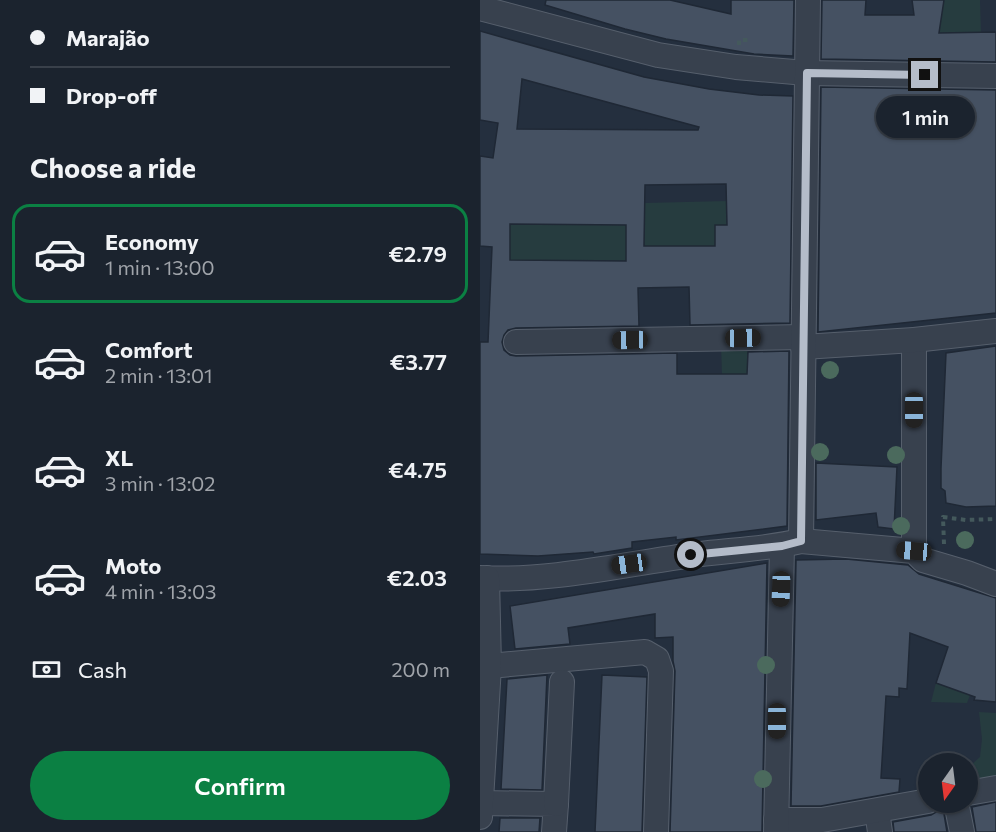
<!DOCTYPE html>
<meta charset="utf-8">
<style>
body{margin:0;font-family:Commissioner,sans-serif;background:#282f3a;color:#f1f3f6;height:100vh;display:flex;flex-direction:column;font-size:22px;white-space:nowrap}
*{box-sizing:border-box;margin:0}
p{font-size:20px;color:#a0a4aa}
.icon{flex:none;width:33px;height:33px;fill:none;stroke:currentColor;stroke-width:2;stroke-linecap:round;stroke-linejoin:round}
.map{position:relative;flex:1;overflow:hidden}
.side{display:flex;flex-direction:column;background:#1b232e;width:480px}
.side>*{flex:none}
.banner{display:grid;align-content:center;height:132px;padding:0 30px;background:#1b232e}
.needle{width:39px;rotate:194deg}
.controls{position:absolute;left:438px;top:753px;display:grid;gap:12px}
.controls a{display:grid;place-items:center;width:60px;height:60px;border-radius:50%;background:#1b232e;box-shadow:0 2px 4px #0004,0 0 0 2px #39404a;font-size:30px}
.end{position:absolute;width:27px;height:27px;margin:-14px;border:8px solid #b4bcc9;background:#111;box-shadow:0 0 0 3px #111}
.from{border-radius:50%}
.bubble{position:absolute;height:42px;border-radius:21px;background:#1b232e;box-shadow:0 2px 4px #0004,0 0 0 2px #39404a;font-size:20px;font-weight:600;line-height:42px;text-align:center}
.car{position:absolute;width:18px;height:36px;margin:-18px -9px;border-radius:8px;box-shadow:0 0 4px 2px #0007;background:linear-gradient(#222 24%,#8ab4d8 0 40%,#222 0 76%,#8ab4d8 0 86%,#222 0)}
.banner b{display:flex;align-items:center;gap:21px;height:57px;font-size:22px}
.banner b+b{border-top:2px solid #39404a}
.banner i{width:15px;height:15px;background:#f1f3f6}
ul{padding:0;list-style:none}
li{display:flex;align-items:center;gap:18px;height:99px;margin:0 12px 9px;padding:0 18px;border:3px solid transparent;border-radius:18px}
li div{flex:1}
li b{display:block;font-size:22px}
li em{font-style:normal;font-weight:600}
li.current{border-color:#0b8043}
li>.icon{width:54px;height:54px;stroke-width:1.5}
h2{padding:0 30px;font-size:27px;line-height:72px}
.pay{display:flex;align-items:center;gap:15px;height:66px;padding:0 30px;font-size:22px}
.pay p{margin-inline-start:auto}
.button{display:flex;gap:12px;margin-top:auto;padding:12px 30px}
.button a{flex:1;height:69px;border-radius:36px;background:#0b8043;color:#fff;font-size:24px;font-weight:600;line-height:69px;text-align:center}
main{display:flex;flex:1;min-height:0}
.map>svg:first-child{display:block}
.green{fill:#263c3f}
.building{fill:#455162;stroke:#1f2835;stroke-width:1.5;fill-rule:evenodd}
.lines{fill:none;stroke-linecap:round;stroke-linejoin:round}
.street-casing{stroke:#565f6c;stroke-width:26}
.path{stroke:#44595c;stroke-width:4;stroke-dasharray:4.5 4.5;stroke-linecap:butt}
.street{stroke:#38414e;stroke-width:24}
.tree{fill:#4b6a5d}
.route{stroke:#b4bcc9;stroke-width:8}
</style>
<main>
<section class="side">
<div class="banner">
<b><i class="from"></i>Marajão</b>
<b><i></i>Drop-off</b>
</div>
<h2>Choose a ride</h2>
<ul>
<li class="current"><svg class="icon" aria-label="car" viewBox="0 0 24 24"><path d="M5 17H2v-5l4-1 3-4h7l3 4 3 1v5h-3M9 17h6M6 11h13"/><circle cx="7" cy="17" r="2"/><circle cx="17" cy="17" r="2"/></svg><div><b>Economy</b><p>1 min · 13:00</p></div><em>€2.79</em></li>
<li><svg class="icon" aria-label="car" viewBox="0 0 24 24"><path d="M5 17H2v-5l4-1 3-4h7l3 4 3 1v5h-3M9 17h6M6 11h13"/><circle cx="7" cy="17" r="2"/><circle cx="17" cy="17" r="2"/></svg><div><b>Comfort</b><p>2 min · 13:01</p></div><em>€3.77</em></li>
<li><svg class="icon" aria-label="car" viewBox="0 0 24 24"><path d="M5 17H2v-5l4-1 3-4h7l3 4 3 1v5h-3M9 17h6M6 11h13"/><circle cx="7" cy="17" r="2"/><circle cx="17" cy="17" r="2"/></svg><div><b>XL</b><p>3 min · 13:02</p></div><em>€4.75</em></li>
<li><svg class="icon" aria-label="car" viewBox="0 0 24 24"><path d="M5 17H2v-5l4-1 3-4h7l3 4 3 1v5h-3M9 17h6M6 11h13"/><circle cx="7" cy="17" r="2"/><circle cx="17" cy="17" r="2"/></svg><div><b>Moto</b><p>4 min · 13:03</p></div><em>€2.03</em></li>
</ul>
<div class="pay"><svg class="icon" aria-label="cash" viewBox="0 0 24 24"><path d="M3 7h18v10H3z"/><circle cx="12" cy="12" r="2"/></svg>Cash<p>200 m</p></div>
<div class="button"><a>Confirm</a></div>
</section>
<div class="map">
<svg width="516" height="832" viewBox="0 0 516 832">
<rect width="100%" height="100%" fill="#242f3e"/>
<g class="green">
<polygon points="464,0 500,0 501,33 450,33"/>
<polygon points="246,201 247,225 235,225 235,246 146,246 146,261 30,260 30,224 164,225 165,203"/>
<polygon points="268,342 267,395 242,375 241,344"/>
<polygon points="456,683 490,695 487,703 451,702"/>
<polygon points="499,712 516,713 516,782 488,788 488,768 500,757 502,739"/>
</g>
<g class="building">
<polygon points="66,0 190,0 251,14 251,0 314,0 313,56 274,54 186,39 145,29 65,5"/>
<polygon points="342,0 386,0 385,15 434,15 432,0 464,0 459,33 516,32 516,62 341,59"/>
<path d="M0 31 164 77 229 89 279 95 313 96 310 323 210 325 209 287 158 288 159 326 36 328 28 330 24 335 22 342 24 350 30 355 36 356 197 353V374H267L268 352 309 351 307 526 196 540V537L152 542V548L114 554 113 552 58 556 0 554V342H8L12 247 0 246V156L13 158 18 123 0 120ZM42 79 219 127 218 130 37 129ZM246 184 247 225H235V246H164L165 185ZM30 224 146 225V261L30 260Z"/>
<polygon points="341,87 516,90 516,313 338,332"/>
<polygon points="516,346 516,506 486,507 466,503 465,491 461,488 461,468 466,353"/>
<polygon points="336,463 417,467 414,529 398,527 396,513 336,520"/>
<polygon points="366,559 428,565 439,574 516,598 516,702 494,700 495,697 456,683 468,647 430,633 427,689 419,688 419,697 406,696 401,778 420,779 419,792 341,806 311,806 316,560"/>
<polygon points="287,563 282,832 190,832 195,671 193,661 193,637 175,638 175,614 88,628 90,644 35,649 30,606"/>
<polygon points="67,675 62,790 21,789 27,679"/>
<polygon points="122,675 167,677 162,832 115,832"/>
<polygon points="462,802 467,832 414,832 413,822 451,815 458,811"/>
<polygon points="516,802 516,832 496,832 492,807"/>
<polygon points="20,818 60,818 59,832 19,832"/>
</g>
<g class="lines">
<g class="street-casing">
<g id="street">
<polyline points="0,8 178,55 256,67 326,73 516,76"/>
<polyline points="434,340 434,551"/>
<polyline points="36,342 323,337"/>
<polyline points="323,347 434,340 516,331"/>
<polyline points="321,541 328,0"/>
<path d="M0 578C66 582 141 565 206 556 244 550 283 550 321 541L434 551 443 560 487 573 516 584"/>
<polyline points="9,666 165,652 177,659 181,671 176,832"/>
<polyline points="488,793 516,788"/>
<polyline points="476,802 482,832"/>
<polyline points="1,803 76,804 74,832"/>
<polyline points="76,804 82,682"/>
<polyline points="397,811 400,832"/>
<polyline points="0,817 9,666 7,578"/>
<polyline points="296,820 342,820 448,801"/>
<polyline points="296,832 302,546"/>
</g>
</g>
<g class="path">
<polyline points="259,45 259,40 272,40"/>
<polyline points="464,544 463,517 486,520 516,519"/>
</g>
<use href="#street" class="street"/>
</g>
<g class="tree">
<circle cx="350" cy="370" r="9"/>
<circle cx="340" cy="452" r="9"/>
<circle cx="416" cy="455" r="9"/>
<circle cx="421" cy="526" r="9"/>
<circle cx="485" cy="540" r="9"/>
<circle cx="286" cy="665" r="9"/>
<circle cx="283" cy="779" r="9"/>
</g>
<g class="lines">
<polyline class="route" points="211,555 302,546 321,541 327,73 445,75"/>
</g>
</svg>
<div class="controls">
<a><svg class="needle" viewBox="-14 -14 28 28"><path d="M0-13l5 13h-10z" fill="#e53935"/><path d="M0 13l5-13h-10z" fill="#a0a4aa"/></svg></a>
</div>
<i class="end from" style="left:211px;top:555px"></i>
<i class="end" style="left:445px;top:75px"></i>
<div class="bubble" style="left:396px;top:96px;width:99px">1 min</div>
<i class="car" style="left:263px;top:338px;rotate:89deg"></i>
<i class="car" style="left:150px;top:340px;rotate:269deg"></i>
<i class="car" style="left:434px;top:410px;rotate:180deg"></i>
<i class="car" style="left:434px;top:551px;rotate:275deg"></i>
<i class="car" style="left:149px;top:564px;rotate:262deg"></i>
<i class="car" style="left:301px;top:589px;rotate:182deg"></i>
<i class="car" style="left:297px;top:721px;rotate:180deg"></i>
</div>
</main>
